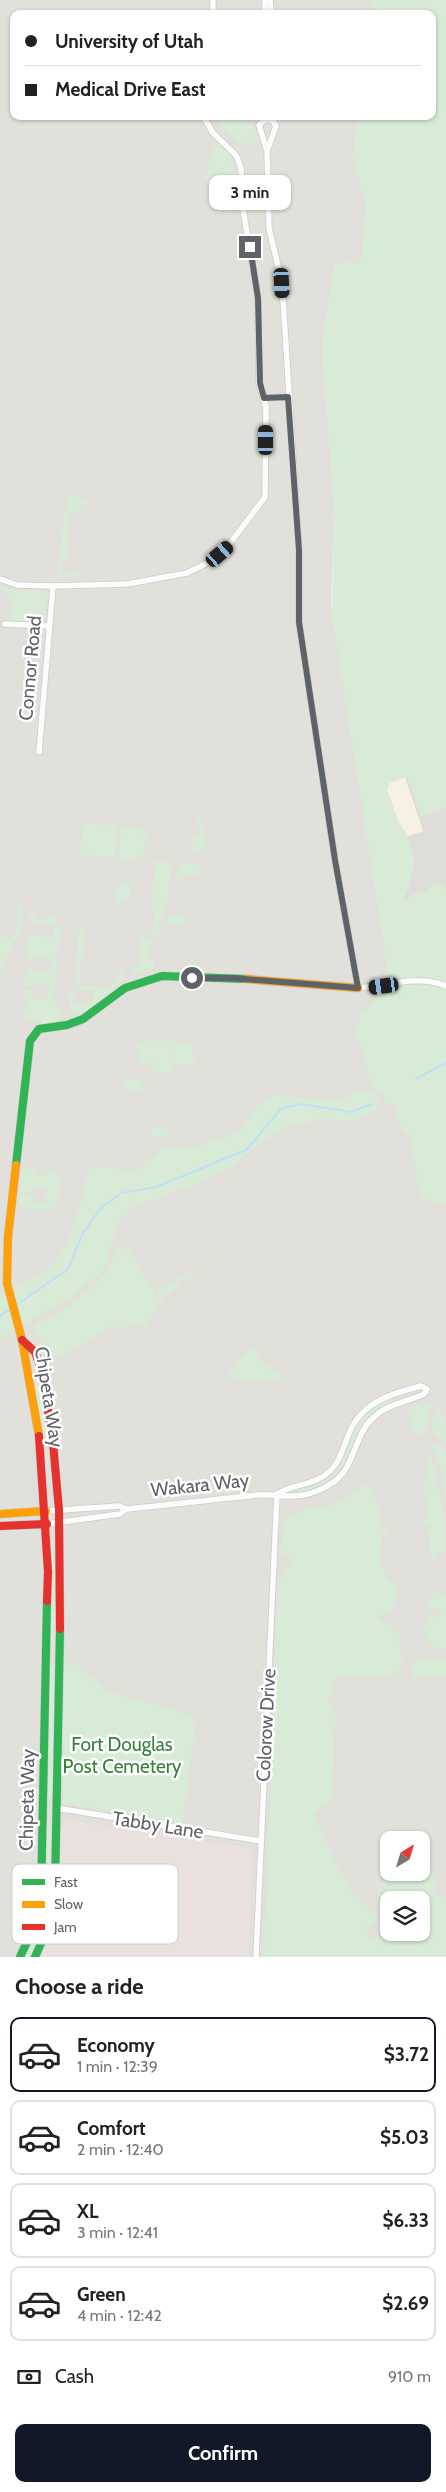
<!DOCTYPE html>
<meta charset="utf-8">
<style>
body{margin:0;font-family:Cabin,sans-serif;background:#f6f6f6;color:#222;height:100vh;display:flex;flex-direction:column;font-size:19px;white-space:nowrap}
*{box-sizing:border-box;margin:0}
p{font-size:16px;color:#767676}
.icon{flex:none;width:28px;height:28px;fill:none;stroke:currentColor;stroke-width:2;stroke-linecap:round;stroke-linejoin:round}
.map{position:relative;height:1957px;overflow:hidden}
.drawer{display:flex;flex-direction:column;background:#fff;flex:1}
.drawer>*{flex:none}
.top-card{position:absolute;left:10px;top:10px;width:426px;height:110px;border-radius:10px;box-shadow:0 1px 4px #0004;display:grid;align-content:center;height:110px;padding:0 15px;background:#fff}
.needle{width:32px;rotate:38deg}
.fabs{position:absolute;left:380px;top:1831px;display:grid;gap:10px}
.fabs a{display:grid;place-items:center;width:50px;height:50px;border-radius:10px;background:#fff;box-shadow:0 1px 4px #0004;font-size:25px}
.end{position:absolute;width:22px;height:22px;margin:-11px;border:6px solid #5f6368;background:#fff;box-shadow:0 0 0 2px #fff}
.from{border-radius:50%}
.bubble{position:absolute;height:35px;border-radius:10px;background:#fff;box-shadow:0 1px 4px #0004;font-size:16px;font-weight:700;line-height:35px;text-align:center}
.car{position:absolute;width:15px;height:30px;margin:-15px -8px;border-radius:6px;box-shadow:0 0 4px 1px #0007;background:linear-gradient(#222 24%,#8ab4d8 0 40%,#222 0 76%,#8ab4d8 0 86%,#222 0)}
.top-card b{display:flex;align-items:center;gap:18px;height:48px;font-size:19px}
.top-card b+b{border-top:1px solid #e0e0e0}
.top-card i{width:12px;height:12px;background:#222}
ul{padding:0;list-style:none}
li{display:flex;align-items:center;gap:15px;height:75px;margin:0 10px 8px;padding:0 5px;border:2px solid #e0e0e0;border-radius:10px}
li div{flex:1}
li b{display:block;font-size:19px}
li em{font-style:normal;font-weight:700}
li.current{border-color:#111827}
li>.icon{width:45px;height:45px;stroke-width:1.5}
h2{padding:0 15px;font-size:22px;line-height:60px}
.pay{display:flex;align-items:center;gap:12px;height:55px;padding:0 15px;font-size:19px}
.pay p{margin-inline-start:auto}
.action{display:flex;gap:10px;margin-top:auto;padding:10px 15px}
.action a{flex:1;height:58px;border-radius:10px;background:#111827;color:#fff;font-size:20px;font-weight:700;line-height:58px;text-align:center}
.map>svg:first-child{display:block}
.industrial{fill:#dfddda}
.education{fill:#e2e0da;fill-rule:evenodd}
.medical{fill:#eae0de}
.green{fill:#d8ebd6}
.sand{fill:#f6f1e1}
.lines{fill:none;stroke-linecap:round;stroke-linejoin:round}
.stream{stroke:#bfe0f9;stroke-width:2}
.street-casing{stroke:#cbcccc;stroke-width:7}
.fast-casing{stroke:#cacacb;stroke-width:9}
.slow-casing{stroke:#cacacb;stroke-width:9}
.jam-casing{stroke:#cacacb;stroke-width:9}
.street{stroke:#fdfcfc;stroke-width:5.5}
.fast{stroke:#30b455;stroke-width:8}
.slow{stroke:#ff9f0a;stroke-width:8}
.jam{stroke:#e5322d;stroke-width:8}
.route{stroke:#5f6368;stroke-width:6}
.labels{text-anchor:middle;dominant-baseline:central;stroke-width:5;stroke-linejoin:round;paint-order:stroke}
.street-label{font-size:19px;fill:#5f6368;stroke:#fff}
.park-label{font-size:19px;fill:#348238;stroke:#fff}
.key{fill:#fff;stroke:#cfd0d2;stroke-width:1}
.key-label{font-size:14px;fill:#5f6368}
</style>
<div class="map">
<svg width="446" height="1957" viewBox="0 0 446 1957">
<rect width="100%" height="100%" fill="#efeeea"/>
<polygon class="industrial" points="405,777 408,777 421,816 446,807 446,890 443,885 427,891 426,894 419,893 402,903 410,883"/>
<path class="education" d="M0 0H371V14H14V116H358L353 160 367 205 361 263 335 264 322 347 335 513 331 604 388 970 386 979 446 991V1957H0ZM389 1840H421V1872H389ZM389 1900H421V1932H389Z"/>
<polygon class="medical" points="66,1820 248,1847 253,1857 248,1957 40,1957 51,1931 57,1909 60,1829"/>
<g class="green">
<path d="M371 0H446V807L421 816 408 777 390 783 398 821 408 836 414 862 410 883 402 902 414 894H426C428 887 434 881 442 884L446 890V1206L422 1197 418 1187 411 1139 401 1128 394 1104H386L383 1093 371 1087 364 1052 354 1035 358 1033 357 1024 360 1017 357 1012 366 1010 381 995 400 986 386 979 388 970 332 616 335 513 322 347 335 264 361 263 367 205 353 160 358 116H432V14H371Z"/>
<polygon points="214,116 233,116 238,122 242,119 253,125 258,143 241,143 221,126"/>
<path d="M218 143C239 154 236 186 233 206 215 207 205 189 207 172 207 163 213 153 215 145Z"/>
<polygon points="69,494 89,502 81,504 81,509 75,510 75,515 68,515 67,560 62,560 62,574 76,574 79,569 81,571 82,576 58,577 64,515"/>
<polygon points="0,586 21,591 45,591 45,594 48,595 44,621 37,622 37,619 28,618 28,622 11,621 11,599 3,593"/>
<polygon points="200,817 207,843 202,851 194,854 192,838 201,835 197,818 191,818"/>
<polygon points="83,823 117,826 114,858 80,855"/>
<path d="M121 826 137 827 147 835C142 858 147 861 119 859Z"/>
<path d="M155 861 167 862 171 866 168 896 157 934H152L155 910 152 909C152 893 154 877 155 861Z"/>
<path d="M184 864C191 862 197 865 202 869L198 875 187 873 181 879H176L178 868Z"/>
<polygon points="120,884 131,885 130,896 122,900 119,906 115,905 117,887 120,887"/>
<path d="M17 904 23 905 21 935C13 940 7 961 0 970V937L10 938C20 931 19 914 17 904Z"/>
<path d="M35 913V919L46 920 48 914 53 916 64 937 58 939 54 1004 61 1006 62 1017C52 1025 23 1027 22 1009H27L28 1001 23 999 24 989H30L35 999 47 1000 49 984 36 982 35 987H24L26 967 32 968 34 971 51 972 52 958H26L28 934 53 938 55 924H29L30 915Z"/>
<polygon points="170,914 183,918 185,922 183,927 166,924"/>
<polygon points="79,927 90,928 85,932 82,959 80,959 80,985 111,988 112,982 117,982 119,970 123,970 125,979 87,1011 83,1007 83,1002 93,1001 94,992 78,988 76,983"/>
<polygon points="141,932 145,940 151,938 150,959 154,959 154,970 136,974 132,970 134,967 138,967"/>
<polygon points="68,992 74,993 73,1003 81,1003 84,1012 76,1016 72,1015"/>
<polygon points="170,1040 173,1072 153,1074 153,1063 138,1063 137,1042"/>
<polygon points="171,1040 192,1045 194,1064 173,1066"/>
<polygon points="142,1079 143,1090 125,1091 124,1080"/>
<path d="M369 1090 376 1095 379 1103 376 1110 363 1117 348 1121 323 1119 289 1126 254 1147 228 1170 193 1186 131 1207 116 1226 106 1266 74 1295 0 1340V1294C16 1287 35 1279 48 1268 73 1248 81 1202 87 1172L96 1166 132 1171 145 1164 165 1147 195 1148 242 1129 254 1109 273 1095 341 1101 355 1093Z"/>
<polygon points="151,1127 168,1128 167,1138 151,1137"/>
<path d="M22 1166 36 1170 37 1176 49 1175 50 1170 60 1175C58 1205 62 1212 28 1209L26 1206 24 1209 18 1205 19 1197 22 1194 33 1197 35 1203 46 1202 47 1190 36 1186 33 1192H19Z"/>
<path d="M116 1246 129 1250 160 1301 156 1291 224 1253 181 1281 161 1301 145 1326 112 1327 62 1355 46 1358 41 1342 32 1329 36 1323C58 1318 98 1284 110 1265 113 1259 115 1252 116 1246Z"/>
<polygon points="254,1348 259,1359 280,1374 283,1380 250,1381 226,1377 243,1355"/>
<path d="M36 1382C43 1388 46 1426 48 1437L47 1440 44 1438 34 1385Z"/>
<polygon points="393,1397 393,1401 378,1408 363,1422 356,1433 346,1460 329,1480 306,1492 288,1493 288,1490 307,1487 320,1481 343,1457 354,1428 362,1416 378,1403"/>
<polygon points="417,1404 431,1405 424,1437 417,1432 412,1433 408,1412 412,1406"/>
<polygon points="438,1408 446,1427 446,1444 432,1431 433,1417"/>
<polygon points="432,1443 442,1446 446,1453 446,1497 443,1473"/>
<polygon points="429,1449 442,1502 445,1545 434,1561 431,1561 429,1525 423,1525 422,1519 430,1519 424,1490"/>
<path d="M366 1485 375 1492 382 1528H388L389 1531 388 1534 383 1533 379 1567 384 1568 388 1580 398 1585 393 1613 378 1617 399 1633 402 1659 397 1674 380 1677 338 1676 328 1699 335 1712 333 1799 314 1814C332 1853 345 1894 381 1919L367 1927 369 1940 389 1931 421 1932V1900H389V1910L378 1893 389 1867V1872H421V1866L436 1874 434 1895 446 1897V1957H264L278 1587 285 1571 294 1561 281 1552C284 1514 283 1517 319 1505L326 1510C332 1504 337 1504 345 1500 353 1494 356 1488 366 1485Z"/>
<polygon points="53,1545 56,1547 54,1644 51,1643 51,1548"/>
<polygon points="432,1592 446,1594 446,1649 433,1648 423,1632 429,1618 442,1612 440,1608 426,1610"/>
<polygon points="426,1659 446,1659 446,1676 414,1678 411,1669 416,1661"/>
<polygon points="73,1661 108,1692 193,1715 194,1737 182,1823 63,1803 64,1666 67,1662"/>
<polygon points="52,1667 55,1671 52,1795 49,1797 48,1795 50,1670"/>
<path d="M50 1824C53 1832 51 1843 51 1851 50 1888 49 1924 30 1957H25C50 1918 47 1871 47 1827Z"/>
</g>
<polygon class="sand" points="405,777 423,831 408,836 398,821 387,789 390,783"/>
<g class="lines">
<g class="stream">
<polyline points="416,1079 446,1063"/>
<polyline points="15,1306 68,1269 83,1233 100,1209 121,1193 156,1187 246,1150 281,1109 301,1104 351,1112 372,1104"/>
<polyline points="0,1316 11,1309"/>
</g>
<g class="street-casing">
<g id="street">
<polyline points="213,0 213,14"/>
<polyline points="265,0 265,14"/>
<polyline points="270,0 271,14"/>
<path d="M267 151 276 126 273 121 266 119 259 125 267 151 269 228 282 283 299 550V622L335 860 358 988C387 986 418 974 446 986"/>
<polyline points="264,398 288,397"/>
<polyline points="0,579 17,585 53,586 127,584 187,573 211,561 228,546 265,497 266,407 259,383 258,297 243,209 241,168 236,155 213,133 203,116"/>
<polyline points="5,624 49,626"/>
<polyline points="39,752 53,586"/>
<path d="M46 1511 119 1506 126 1509C170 1505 214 1499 258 1495 274 1494 288 1498 303 1495 314 1493 325 1488 334 1482 356 1465 354 1435 373 1418 387 1404 407 1402 424 1394L427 1389 421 1386C393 1393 363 1402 350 1431 344 1444 342 1458 332 1469 316 1486 295 1483 277 1494"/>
<polyline points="47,1524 120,1514 126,1509"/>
<polyline points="56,1808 261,1841"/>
<polyline points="256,1957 277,1494"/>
</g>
</g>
<g class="fast-casing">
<g id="fast">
<polyline points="16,1165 30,1041 39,1029 67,1025 83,1019 125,988 162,976 246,979"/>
<polyline points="20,1957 36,1923 41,1898 47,1601"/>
<polyline points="35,1957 49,1925 55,1888 60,1629"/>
</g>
</g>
<g class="slow-casing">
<g id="slow">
<polyline points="246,979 358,988"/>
<polyline points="16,1165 8,1237 7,1283 22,1340 39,1436"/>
<polyline points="0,1514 46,1511"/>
</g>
</g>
<g class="jam-casing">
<g id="jam">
<polyline points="22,1340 35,1352 42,1372 53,1443 59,1510 60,1629"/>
<polyline points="39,1436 48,1572 47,1601"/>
<polyline points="0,1526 47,1524"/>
</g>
</g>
<use href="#street" class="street"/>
<use href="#fast" class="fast"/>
<use href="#slow" class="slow"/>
<use href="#jam" class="jam"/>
</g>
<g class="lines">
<polyline class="route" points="192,978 232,978 358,988 335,860 299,622 299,550 288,397 264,398 260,383 258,298 250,247"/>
</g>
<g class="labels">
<g class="street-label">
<text transform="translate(30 668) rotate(-85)">Connor Road</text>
<text transform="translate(49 1397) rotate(81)">Chipeta Way</text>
<text transform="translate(200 1485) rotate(-6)">Wakara Way</text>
<text transform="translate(266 1725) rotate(-87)">Colorow Drive</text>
<text transform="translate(27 1800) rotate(-89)">Chipeta Way</text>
<text transform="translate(158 1825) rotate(9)">Tabby Lane</text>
</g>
<g class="park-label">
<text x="122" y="1744">Fort Douglas<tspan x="122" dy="22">Post Cemetery</tspan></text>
</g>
</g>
<rect x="12" y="1864" width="166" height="80" rx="8" class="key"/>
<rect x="22" y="1879" width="23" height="6" fill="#30b455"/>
<rect x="22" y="1901" width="23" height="7" fill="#ff9f0a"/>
<rect x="22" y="1924" width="23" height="6" fill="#e5322d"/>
<g class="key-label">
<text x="54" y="1887">Fast</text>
<text x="54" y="1909">Slow</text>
<text x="54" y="1932">Jam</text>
</g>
</svg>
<div class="fabs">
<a><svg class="needle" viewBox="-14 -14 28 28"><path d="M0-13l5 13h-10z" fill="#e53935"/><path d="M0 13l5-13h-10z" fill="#767676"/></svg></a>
<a><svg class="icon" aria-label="layers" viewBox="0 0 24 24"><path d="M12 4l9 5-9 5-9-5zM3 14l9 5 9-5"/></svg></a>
</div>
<i class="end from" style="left:192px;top:978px"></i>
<i class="end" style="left:250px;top:247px"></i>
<div class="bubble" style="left:209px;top:175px;width:82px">3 min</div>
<i class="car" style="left:282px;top:283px;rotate:177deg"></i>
<i class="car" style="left:266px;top:440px;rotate:0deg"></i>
<i class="car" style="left:220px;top:554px;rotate:49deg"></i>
<i class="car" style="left:384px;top:986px;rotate:262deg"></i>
<div class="top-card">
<b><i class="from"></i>University of Utah</b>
<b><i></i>Medical Drive East</b>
</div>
</div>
<section class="drawer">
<h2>Choose a ride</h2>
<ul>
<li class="current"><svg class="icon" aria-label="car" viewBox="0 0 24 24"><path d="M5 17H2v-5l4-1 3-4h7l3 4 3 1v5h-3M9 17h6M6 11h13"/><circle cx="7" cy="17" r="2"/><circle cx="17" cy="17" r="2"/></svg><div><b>Economy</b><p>1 min · 12:39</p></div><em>$3.72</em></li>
<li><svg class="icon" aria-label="car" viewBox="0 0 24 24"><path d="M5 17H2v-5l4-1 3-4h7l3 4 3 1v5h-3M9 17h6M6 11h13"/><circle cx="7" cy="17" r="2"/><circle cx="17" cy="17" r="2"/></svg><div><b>Comfort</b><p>2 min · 12:40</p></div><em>$5.03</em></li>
<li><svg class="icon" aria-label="car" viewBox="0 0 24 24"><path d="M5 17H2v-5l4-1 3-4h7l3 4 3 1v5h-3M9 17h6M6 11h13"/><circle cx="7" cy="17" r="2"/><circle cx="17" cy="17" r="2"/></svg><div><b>XL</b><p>3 min · 12:41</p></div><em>$6.33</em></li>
<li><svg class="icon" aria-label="car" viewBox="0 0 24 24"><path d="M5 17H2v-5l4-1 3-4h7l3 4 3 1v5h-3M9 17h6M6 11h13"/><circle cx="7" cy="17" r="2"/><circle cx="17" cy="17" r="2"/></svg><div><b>Green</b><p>4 min · 12:42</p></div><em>$2.69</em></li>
</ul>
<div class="pay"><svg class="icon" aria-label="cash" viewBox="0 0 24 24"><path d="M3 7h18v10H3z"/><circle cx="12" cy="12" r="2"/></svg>Cash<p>910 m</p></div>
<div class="action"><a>Confirm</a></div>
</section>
